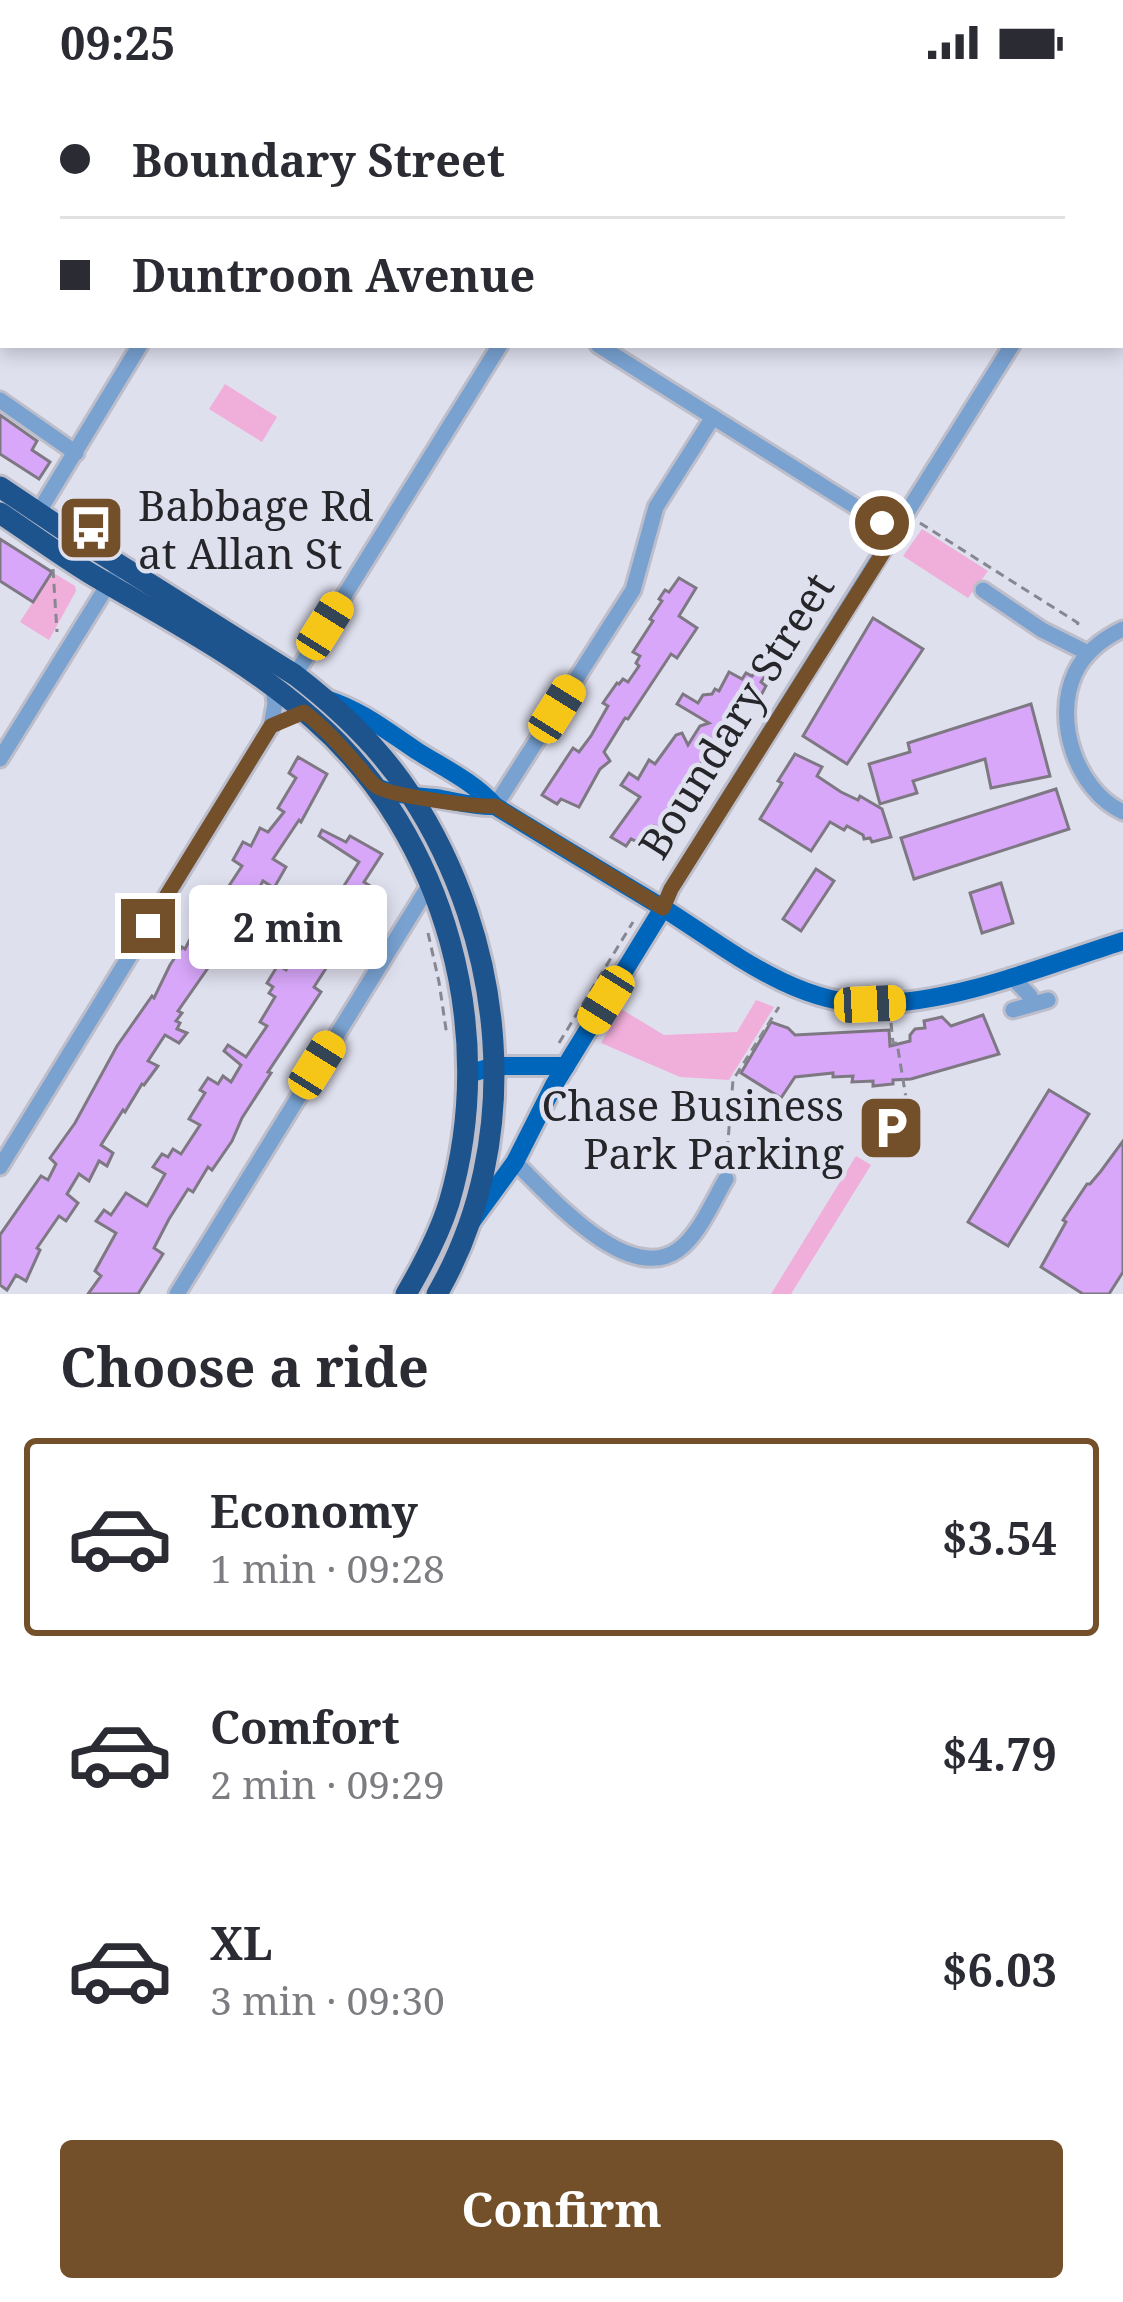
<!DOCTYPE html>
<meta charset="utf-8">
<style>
body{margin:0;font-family:"Noto Serif",serif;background:#f2f2f3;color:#2b2b33;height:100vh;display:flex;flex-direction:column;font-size:45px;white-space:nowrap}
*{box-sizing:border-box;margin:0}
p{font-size:39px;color:#7c7c81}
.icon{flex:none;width:66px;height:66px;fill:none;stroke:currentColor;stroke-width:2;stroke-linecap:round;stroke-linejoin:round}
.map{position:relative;height:1210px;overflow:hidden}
.panel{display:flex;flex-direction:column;background:#fff;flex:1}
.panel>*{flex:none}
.banner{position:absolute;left:0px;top:0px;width:1125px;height:264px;box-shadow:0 6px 18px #0003;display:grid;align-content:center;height:264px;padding:0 60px;background:#fff}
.end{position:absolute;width:54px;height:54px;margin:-27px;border:15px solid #74502a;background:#fff;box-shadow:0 0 0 6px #fff}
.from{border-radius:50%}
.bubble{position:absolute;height:84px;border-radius:12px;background:#fff;box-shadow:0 6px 18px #0003;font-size:39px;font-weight:700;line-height:84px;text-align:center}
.car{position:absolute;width:36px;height:72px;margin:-36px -18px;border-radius:15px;box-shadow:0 0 9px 3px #0007;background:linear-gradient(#f5c518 24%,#345 0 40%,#f5c518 0 76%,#345 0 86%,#f5c518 0)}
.banner b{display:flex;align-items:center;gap:42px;height:114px;font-size:45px}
.banner b+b{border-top:3px solid #e1e1e2}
.banner i{width:30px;height:30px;background:#2b2b33}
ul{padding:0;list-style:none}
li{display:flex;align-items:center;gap:36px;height:198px;margin:0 24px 18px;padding:0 36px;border:6px solid transparent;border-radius:12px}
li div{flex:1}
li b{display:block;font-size:45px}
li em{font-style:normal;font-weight:700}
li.active{border-color:#74502a}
li>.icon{width:108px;height:108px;stroke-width:1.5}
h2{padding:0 60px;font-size:54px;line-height:144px}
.action{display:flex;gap:24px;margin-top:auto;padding:24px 60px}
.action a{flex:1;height:138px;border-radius:12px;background:#74502a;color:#fff;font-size:48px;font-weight:700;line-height:138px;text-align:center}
.status{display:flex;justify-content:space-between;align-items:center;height:84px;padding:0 60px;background:#fff;direction:ltr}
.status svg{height:33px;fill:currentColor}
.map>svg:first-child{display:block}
.green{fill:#f0aeda}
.building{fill:#d8a7fa;stroke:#7e7883;stroke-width:3}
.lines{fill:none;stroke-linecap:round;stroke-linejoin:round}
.minor-casing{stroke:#bebecb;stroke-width:21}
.major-casing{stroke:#bebecb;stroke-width:24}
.highway-casing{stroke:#bebecb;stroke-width:27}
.path{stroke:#878791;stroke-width:3;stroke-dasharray:9 6;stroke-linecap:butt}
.minor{stroke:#79a2d1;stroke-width:15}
.major{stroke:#0066bc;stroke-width:18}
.highway{stroke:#1d548d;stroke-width:21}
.route{stroke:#74502a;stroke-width:15}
.labels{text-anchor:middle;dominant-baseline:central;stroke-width:9;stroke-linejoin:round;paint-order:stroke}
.poi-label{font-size:42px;fill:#25252a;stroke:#dfe0ee;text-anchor:start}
.street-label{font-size:42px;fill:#25252a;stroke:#dfe0ee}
</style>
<div class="status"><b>09:25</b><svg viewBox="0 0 49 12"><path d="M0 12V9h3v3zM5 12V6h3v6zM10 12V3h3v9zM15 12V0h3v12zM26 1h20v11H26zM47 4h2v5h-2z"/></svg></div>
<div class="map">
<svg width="1123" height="1210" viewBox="0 0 1123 1210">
<rect width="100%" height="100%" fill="#dfe0ee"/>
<g class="green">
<polygon points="225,300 277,333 262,358 209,325"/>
<polygon points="922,445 988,487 968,514 903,472"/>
<polygon points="52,488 75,502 76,507 49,556 20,538"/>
<polygon points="756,916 774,923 729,996 680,993 601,959 621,925 664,951 737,948"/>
<polygon points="856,1072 871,1081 791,1210 771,1210"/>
</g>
<g class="building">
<polygon points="0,331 37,357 32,366 50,378 39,395 0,370"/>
<polygon points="0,455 52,488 33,518 0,497"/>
<polygon points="679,494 696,504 679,532 697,544 677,574 671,570 628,635 625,634 604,668 610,677 600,685 579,723 561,715 557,720 542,711 573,664 579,668 591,652 608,622 603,619 617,599 619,600 623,595 628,598 639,582 636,579 640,572 633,568 653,537 650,535 662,517 659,515 665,506 669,508"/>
<polygon points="873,534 923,565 847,680 803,652"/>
<polygon points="759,583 767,589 761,598 766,602 757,619 745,612 728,639 737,645 731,656 720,649 660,746 654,742 642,760 631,755 626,762 611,753 640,713 621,701 629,689 638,695 649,676 655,680 676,651 682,649 688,661 700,642 709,639 677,620 683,610 698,619 703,611 712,610 715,605 719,607 729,588 742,595 746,589 752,592"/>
<polygon points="1031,620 1050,692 991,704 985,675 913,697 917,709 880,720 869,680 910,668 908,659"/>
<polygon points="795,670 822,683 817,692 841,708 858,716 860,712 882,725 891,753 872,758 870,754 864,755 863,751 847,742 844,746 830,738 811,767 760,735 779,704 782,699 778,697"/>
<polygon points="298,673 327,690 301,738 299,736 273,775 286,783 274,804 263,797 245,831 250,833 238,852 236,850 222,877 215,874 178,927 182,929 176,937 180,939 177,945 187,949 179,959 165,951 148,977 158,982 144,1001 142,1000 125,1028 123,1026 101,1061 113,1069 107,1082 99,1077 89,1097 79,1090 67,1110 78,1119 66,1137 59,1132 37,1164 40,1166 26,1197 16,1191 7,1206 0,1201 0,1151 41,1092 48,1096 56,1080 50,1074 75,1039 117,962 152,912 154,914 170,881 182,863 185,865 215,807 223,811 242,782 233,776 243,758 251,762 260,744 268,748 284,728 278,724 296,694 289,689"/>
<polygon points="1056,705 1069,745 914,795 901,754"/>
<polygon points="322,746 346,758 350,752 382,770 364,798 378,807 338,875 334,872 314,903 321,908 268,988 271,989 242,1034 232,1057 212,1086 208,1083 193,1108 188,1105 169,1135 154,1164 163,1170 138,1210 88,1210 101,1192 95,1187 116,1149 96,1137 104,1126 111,1131 126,1109 147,1122 165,1090 153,1083 162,1070 168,1073 173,1065 181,1070 200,1041 189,1035 205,1009 200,1006 208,994 218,1000 223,992 231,998 241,981 224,967 228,961 246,973 267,942 260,938 275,913 269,909 273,903 267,899 278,881 286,886 303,857 298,854 308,836 313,838 328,812 335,816 359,778 319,752"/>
<polygon points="816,785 834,797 801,847 783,835"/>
<polygon points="1001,799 1013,839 982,849 970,809"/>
<polygon points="983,931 999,970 911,995 893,996 893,1000 873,1002 873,997 852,998 853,992 833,993 833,989 795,993 781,1014 741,989 771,938 788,944 795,951 889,946 890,962 910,957 910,951 915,945 925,944 924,937 942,933 951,942"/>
<polygon points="1049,1006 1089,1030 1008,1162 968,1138"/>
<polygon points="1123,1057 1123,1188 1109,1210 1083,1210 1041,1183 1066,1138 1063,1136 1087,1100 1090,1100 1101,1087"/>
</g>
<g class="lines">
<g class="minor-casing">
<g id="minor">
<polyline points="173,0 178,3"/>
<polyline points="612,0 617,3"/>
<polyline points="1035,0 1036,3"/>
<polyline points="104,3 106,0"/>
<polyline points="661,3 663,0"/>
<polyline points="1122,85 1123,84"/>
<polyline points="0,169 3,164"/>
<polyline points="598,261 896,448"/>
<polyline points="0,316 76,369"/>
<polyline points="38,429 140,261"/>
<polyline points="983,506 1042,546 1088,569"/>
<path d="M1123 545C1102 555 1085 568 1075 589 1053 636 1076 706 1123 728"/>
<polyline points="295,591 500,261"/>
<polyline points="0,675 112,494"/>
<polyline points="495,722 633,506 656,423 713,333"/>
<polyline points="663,824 671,805 1012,261"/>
<polyline points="1011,892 1030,912 1032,920"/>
<polyline points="1013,926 1048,916"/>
<path d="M515 1078C549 1111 627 1202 678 1166 699 1151 713 1117 726 1095"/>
<polyline points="0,1083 271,642 275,620 273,603"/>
<polyline points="177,1210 430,800"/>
</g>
</g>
<g class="major-casing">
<g id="major">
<path d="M326 615C361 626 387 647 417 667 444 684 474 698 495 722 550 756 605 789 660 822 726 863 793 921 874 920 959 918 1043 882 1123 857"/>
<path d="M376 703C396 711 414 712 435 714 456 717 474 723 495 722"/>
<polyline points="468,990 495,982 566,982"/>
<polyline points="472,1137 515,1078 554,1001 663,824"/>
</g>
</g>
<g class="highway-casing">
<g id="highway">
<path d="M0 403 70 450 295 591C338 624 380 664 410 710 506 856 526 1056 437 1210"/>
<path d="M0 429C30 449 60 471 91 490 167 535 247 576 313 635 447 752 499 950 449 1119 439 1151 423 1181 406 1210"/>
</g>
</g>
<g class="path">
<polyline points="1019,3 1019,0"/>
<polyline points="920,439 1078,539 1075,545"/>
<polyline points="53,485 57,548"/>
<polyline points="428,849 439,898 447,952"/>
<polyline points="891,939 893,959 897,959 906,1014"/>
<polyline points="559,959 633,838"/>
<polyline points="726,1081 733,996 779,923"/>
</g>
<use href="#minor" class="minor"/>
<use href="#major" class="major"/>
<use href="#highway" class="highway"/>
</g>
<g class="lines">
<path class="route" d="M148 842 271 642 304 628C324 643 341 662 357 681 363 687 369 697 376 702 388 712 478 723 495 722L663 824 671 805 896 448 882 439"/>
</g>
<defs>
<g id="bus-square" transform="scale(3.45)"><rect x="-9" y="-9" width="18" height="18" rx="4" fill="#74502a" stroke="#dfe0ee"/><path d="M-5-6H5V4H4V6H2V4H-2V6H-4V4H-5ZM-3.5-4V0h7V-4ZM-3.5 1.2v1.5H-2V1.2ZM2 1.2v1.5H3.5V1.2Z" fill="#fff"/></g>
<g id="parking-square" transform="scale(3.45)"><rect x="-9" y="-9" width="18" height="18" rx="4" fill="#74502a" stroke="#dfe0ee"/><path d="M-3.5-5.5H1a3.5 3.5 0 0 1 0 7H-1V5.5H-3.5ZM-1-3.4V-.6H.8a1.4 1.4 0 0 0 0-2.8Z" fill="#fff"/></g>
</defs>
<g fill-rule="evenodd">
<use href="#bus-square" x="91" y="444"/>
<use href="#parking-square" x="891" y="1044"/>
</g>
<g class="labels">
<g class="poi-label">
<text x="138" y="420">Babbage Rd<tspan x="138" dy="48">at Allan St</tspan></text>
<text x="844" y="1020" text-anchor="end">Chase Business<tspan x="844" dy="48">Park Parking</tspan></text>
</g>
<g class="street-label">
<text transform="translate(735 631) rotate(-58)">Boundary Street</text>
</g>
</g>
</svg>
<i class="end from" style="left:882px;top:439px"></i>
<i class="end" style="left:148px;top:842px"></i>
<div class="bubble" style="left:189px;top:801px;width:198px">2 min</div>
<i class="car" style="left:325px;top:542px;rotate:32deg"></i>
<i class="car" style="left:557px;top:625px;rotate:32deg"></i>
<i class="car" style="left:606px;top:916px;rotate:212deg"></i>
<i class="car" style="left:870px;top:920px;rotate:87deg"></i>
<i class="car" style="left:317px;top:981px;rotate:32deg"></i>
<div class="banner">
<b><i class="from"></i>Boundary Street</b>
<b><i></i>Duntroon Avenue</b>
</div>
</div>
<section class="panel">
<h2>Choose a ride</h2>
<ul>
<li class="active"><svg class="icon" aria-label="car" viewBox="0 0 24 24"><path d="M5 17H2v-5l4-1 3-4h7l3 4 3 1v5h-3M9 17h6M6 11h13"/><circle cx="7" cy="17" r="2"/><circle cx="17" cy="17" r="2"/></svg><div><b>Economy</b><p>1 min · 09:28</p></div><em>$3.54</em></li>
<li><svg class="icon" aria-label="car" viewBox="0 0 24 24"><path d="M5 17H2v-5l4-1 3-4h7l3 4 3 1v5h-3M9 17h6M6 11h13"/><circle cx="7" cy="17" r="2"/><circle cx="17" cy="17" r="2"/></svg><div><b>Comfort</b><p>2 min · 09:29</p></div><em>$4.79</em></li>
<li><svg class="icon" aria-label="car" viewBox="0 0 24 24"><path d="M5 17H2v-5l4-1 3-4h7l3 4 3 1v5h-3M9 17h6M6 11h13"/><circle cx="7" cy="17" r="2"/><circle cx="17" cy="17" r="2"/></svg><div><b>XL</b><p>3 min · 09:30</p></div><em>$6.03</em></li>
</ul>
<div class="action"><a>Confirm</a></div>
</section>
